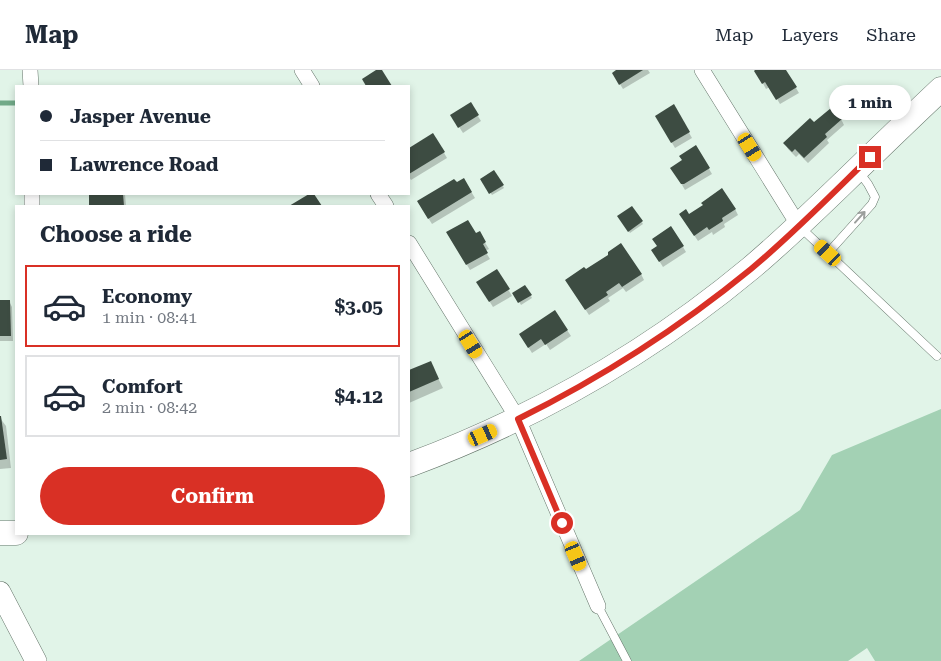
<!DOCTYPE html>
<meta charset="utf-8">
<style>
body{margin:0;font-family:"Roboto Serif",serif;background:#f2f2f3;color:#1f2937;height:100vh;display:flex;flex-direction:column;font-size:19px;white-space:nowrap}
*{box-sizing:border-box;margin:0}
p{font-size:16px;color:#747a83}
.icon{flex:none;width:28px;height:28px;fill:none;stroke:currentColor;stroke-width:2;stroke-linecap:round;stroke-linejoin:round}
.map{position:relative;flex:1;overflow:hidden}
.details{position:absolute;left:15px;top:135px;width:395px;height:330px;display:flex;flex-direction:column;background:#fff;border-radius:0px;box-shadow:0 2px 8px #0003}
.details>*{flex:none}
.guide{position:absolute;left:15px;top:15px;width:395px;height:110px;border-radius:0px;box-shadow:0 2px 8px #0003;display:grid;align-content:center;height:110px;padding:0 25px;background:#fff}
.end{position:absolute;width:22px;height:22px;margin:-11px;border:6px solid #d93025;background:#fff;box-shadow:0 0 0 2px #fff}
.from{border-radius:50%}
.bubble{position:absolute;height:35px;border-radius:18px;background:#fff;box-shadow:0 2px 8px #0003;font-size:16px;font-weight:700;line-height:35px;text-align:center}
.car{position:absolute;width:15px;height:30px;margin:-15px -8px;border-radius:6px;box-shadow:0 0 4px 1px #0007;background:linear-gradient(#f5c518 24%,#345 0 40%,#f5c518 0 76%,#345 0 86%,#f5c518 0)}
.guide b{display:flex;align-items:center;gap:18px;height:48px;font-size:19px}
.guide b+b{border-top:1px solid #e0e1e3}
.guide i{width:12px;height:12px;background:#1f2937}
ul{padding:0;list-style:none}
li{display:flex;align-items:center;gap:15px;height:82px;margin:0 10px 8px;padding:0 15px;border:2px solid #e0e1e3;border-radius:0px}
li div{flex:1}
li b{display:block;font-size:19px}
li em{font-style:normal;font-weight:700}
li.on{border-color:#d93025}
li>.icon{width:45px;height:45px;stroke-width:1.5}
h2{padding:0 25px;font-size:22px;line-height:60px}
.button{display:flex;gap:10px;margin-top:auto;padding:10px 25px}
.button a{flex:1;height:58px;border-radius:30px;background:#d93025;color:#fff;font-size:20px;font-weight:700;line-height:58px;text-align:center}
header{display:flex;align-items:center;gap:30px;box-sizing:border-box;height:70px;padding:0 25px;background:#fff;border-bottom:1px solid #e0e1e3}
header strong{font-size:24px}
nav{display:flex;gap:28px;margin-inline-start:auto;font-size:18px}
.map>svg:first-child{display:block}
.green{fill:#a3d1b4}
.shadow{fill:#0003}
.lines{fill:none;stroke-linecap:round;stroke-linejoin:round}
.stream{stroke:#71aa88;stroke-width:5}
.building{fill:#3d4c42}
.lane-casing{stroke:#65756a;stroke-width:9}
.street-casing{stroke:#65756a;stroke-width:16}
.secondary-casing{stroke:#65756a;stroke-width:22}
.primary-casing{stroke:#65756a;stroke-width:25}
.lane{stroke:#fff;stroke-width:8}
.street{stroke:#fff;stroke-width:15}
.secondary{stroke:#fff;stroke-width:21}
.primary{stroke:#fff;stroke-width:24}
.oneway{stroke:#9c9f9d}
.route{stroke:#d93025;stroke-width:6}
</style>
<header>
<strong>Map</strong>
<nav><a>Map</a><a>Layers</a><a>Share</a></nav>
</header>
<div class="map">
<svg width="941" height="591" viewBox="0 0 941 591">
<rect width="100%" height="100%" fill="#e1f4e8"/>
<polygon class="green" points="941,339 941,591 875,591 867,578 848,591 579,591 800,440 832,385"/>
<g class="shadow">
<polygon points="618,0 648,0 650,3 623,19 613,3"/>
<polygon points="758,0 785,0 799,23 780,34 770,17 766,19 756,1"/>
<polygon points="470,34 481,51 463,63 452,46"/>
<polygon points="674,36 692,68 675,78 656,46"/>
<polygon points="841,49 844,55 827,70 829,73 808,93 799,84 796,87 788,79 785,73"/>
<polygon points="433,64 447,88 411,110 409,107 409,79"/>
<polygon points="696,77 712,104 685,120 672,98 684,91"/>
<polygon points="493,101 504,118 492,125 481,109"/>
<polygon points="464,110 475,128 432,154 418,132"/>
<polygon points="90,124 125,124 126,136 91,136"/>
<polygon points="704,136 735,139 738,145 724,154 725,157 713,165 712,162 698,171 684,150"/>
<polygon points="632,138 643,154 630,163 619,147"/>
<polygon points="448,163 475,165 479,163 489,179 485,181 490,189 470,200"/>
<polygon points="683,177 686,182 663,197 653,181"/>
<polygon points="497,201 512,226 493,237 478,213"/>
<polygon points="641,204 644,210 626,222 623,218 608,228 610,231 589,245 570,216"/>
<polygon points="525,216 532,228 521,235 514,223"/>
<polygon points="0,231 9,231 12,237 13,271 0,271"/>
<polygon points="555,242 571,266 550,280 546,274 532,283 520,264"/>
<polygon points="430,292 443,318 409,333 409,302"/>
<polygon points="0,348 6,356 11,398 0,399"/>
</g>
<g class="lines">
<polyline class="stream" points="0,33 16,33"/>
</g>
<g class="building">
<polygon points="376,0 382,0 392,16 366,16 362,9"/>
<polygon points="616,0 643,0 619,15 612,3"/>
<polygon points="755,0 786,0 797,17 776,30 765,12 762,14 754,1"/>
<polygon points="471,32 479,45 458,58 450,45"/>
<polygon points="674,34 690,62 671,73 655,46"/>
<polygon points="831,38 842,49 825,64 827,67 804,88 795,79 792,82 783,73 810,48 814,52"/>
<polygon points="433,63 445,82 409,104 409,78"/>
<polygon points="696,75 710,98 684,114 681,114 670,98 682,90 679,86"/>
<polygon points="494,100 504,115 489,124 480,109"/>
<polygon points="464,108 472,122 428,149 417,131 454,109 457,112"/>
<polygon points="722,118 736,139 722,148 723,151 709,160 707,157 694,166 679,144 686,139 689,144 703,135 701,133"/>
<polygon points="89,124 123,124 124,136 89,136"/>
<polygon points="309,124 314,124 322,136 289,136"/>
<polygon points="632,136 643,151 628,162 617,146"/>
<polygon points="468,150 476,163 480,161 486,172 483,174 488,183 466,195 446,162"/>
<polygon points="671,156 684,176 659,192 651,180 657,176 652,169"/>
<polygon points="621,173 642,204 622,217 619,213 606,222 608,225 585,240 565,210 584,197 586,199 608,185 608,182"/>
<polygon points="497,199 510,219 489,232 476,212"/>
<polygon points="525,215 532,225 518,233 512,223"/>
<polygon points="0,230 10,230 11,266 0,266"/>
<polygon points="555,240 568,260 545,275 541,269 528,278 519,264"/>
<polygon points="431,291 439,309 409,322 409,300"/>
<polygon points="0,346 1,346 7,389 0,390"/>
</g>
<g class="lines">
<g class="lane-casing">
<g id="lane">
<polyline points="800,157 937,286"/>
<polyline points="828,183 872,134 875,127 868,114 859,102"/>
<polyline points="598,536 627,591"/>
</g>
</g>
<g class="street-casing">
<g id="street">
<polyline points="30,0 31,16"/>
<polyline points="302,0 312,16"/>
<polyline points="702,0 799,156"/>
<polyline points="32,124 32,136"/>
<polyline points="378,124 386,136"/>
<polyline points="409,173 518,349 598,536"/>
</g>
</g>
<g class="secondary-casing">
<polyline id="secondary" points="0,522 36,591"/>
</g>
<g class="primary-casing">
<g id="primary">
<path d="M409 395C533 349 649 283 751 198 782 172 811 144 840 116 874 83 907 51 941 19"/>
<polyline points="0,463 16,463"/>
</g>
</g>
<use href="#lane" class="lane"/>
<use href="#street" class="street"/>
<use href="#secondary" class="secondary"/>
<use href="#primary" class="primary"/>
</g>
<defs><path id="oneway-shaft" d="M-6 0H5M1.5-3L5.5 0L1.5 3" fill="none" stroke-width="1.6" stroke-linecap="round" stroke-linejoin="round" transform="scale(1.25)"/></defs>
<use class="oneway" href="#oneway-shaft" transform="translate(860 147) rotate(-48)"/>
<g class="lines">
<path class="route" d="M562 453 518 349C601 308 679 258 751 199 793 164 831 125 870 87"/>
</g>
</svg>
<i class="end from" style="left:562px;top:453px"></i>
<i class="end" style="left:870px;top:87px"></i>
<div class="bubble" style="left:829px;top:15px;width:82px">1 min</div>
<i class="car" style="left:750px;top:77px;rotate:148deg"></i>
<i class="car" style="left:828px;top:183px;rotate:313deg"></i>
<i class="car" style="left:471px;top:274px;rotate:148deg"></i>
<i class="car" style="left:483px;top:365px;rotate:66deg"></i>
<i class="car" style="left:576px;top:486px;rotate:157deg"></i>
<div class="guide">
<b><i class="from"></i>Jasper Avenue</b>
<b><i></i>Lawrence Road</b>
</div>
<section class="details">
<h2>Choose a ride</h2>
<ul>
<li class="on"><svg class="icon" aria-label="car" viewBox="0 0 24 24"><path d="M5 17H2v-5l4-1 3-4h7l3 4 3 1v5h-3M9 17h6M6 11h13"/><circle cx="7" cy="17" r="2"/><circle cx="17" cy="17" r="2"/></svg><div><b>Economy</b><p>1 min · 08:41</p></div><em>$3.05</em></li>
<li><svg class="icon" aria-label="car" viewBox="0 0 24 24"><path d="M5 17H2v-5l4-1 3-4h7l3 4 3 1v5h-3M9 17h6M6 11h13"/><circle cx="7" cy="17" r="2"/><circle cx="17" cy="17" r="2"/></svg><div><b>Comfort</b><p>2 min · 08:42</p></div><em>$4.12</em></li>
</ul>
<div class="button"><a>Confirm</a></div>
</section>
</div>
